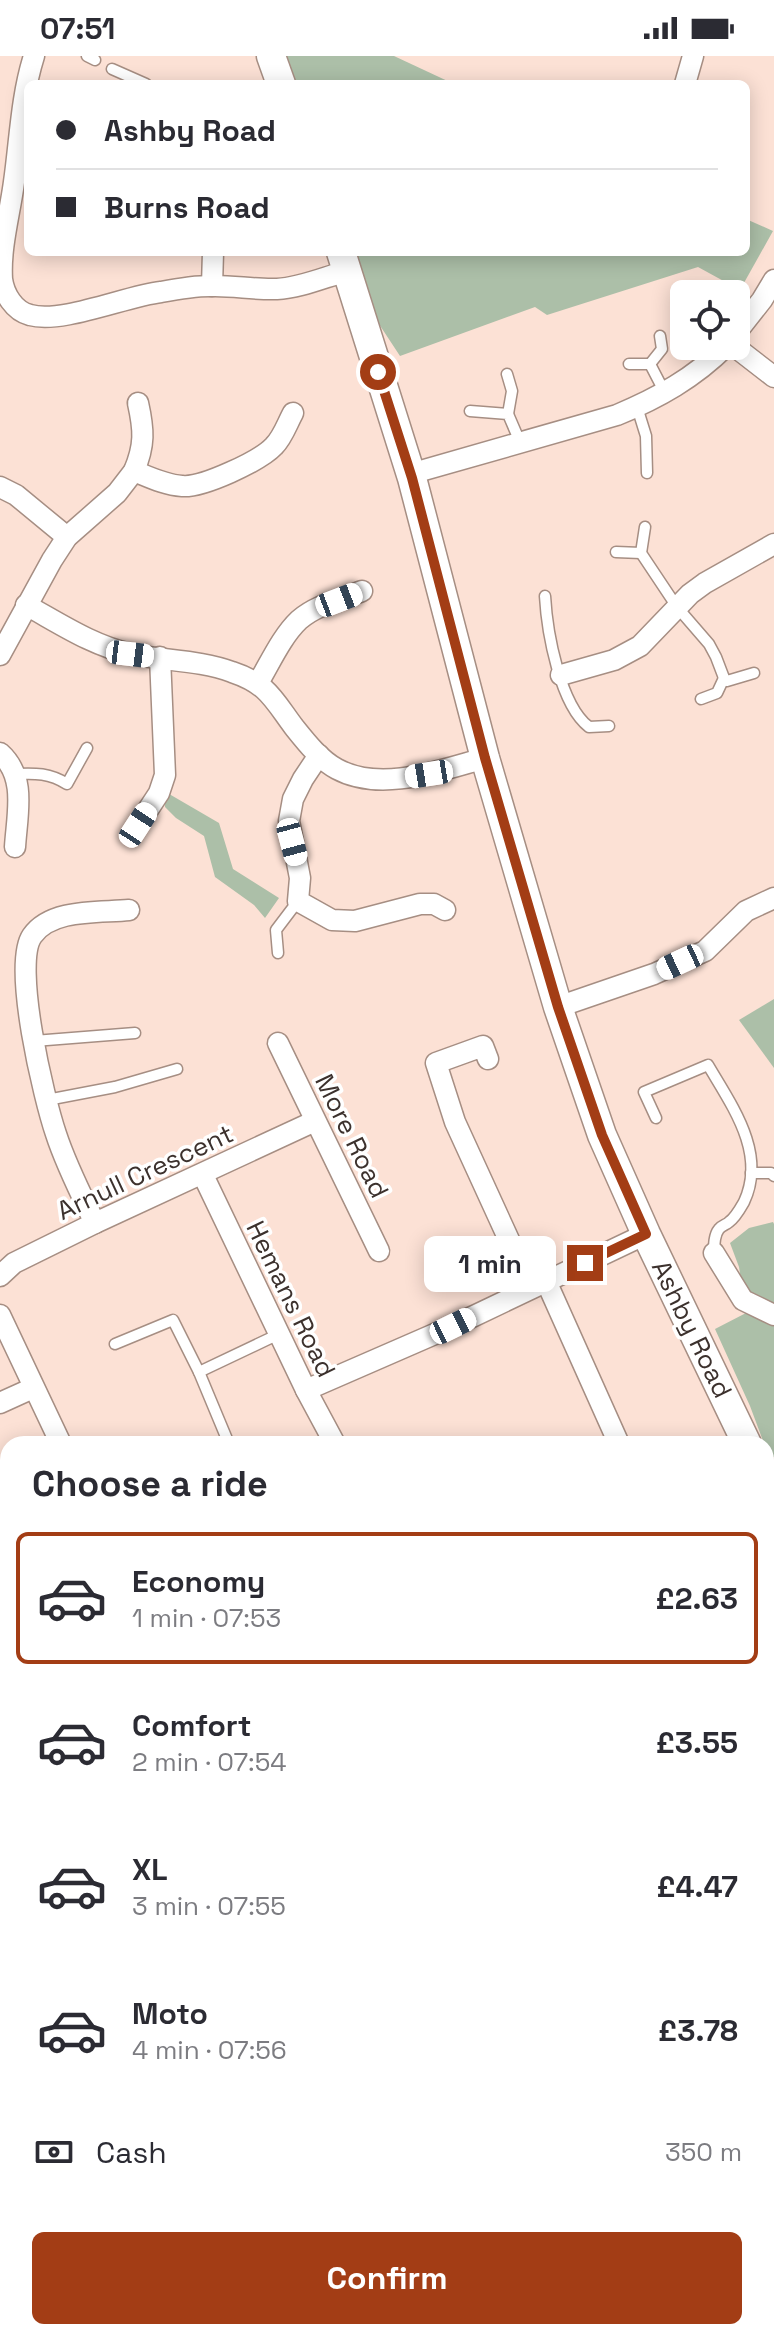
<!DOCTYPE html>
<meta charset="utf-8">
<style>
body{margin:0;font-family:"Space Grotesk",sans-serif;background:#f7f7f7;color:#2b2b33;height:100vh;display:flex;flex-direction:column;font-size:30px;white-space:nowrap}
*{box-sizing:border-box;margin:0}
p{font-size:26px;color:#7c7c81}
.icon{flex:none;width:44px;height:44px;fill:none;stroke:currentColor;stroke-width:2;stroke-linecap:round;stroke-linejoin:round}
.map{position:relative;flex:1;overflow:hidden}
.details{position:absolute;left:0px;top:1380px;width:774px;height:904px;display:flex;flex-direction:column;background:#fff;border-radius:24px 24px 0 0;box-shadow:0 4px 20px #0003}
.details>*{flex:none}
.hud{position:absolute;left:24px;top:24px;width:726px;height:176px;border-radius:12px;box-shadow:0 4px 20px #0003;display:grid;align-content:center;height:176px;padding:0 32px;background:#fff}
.controls{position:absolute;left:670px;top:224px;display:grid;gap:16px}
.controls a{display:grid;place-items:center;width:80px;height:80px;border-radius:12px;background:#fff;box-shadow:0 4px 20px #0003;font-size:40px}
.end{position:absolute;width:36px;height:36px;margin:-18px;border:10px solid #a33d15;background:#fff;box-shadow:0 0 0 4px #fff}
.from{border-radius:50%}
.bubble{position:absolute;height:56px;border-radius:12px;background:#fff;box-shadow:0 4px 20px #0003;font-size:26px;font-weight:700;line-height:56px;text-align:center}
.car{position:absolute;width:24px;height:48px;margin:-24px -12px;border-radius:10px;box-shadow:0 0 6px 2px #0007;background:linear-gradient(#fff 24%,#345 0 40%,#fff 0 76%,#345 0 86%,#fff 0)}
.hud b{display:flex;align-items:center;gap:28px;height:76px;font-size:30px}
.hud b+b{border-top:2px solid #e1e1e2}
.hud i{width:20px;height:20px;background:#2b2b33}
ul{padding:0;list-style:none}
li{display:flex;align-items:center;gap:24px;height:132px;margin:0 16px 12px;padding:0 16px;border:4px solid transparent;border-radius:12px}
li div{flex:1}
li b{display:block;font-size:30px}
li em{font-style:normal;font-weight:700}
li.active{border-color:#a33d15}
li>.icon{width:72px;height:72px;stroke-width:1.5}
h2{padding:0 32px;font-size:36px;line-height:96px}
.pay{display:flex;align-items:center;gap:20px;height:88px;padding:0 32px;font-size:30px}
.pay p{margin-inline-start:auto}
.action{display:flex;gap:16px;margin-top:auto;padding:16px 32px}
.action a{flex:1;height:92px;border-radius:12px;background:#a33d15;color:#fff;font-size:32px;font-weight:700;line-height:92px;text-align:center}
.status{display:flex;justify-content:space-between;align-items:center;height:56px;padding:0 40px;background:#fff;direction:ltr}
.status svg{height:22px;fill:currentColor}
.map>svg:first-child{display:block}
.green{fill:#acbfa8}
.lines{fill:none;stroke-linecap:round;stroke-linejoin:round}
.lane-casing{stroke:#a68e83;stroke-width:13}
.street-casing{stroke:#a68e83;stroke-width:23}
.secondary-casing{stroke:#a68e83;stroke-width:31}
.lane{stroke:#fff;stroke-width:10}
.street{stroke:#fff;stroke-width:20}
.secondary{stroke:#fff;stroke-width:28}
.route{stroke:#a33d15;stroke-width:10}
.labels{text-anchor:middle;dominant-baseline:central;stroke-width:7;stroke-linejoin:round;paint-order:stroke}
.street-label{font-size:26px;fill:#3c312d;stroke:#fff}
</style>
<div class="status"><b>07:51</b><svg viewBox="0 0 49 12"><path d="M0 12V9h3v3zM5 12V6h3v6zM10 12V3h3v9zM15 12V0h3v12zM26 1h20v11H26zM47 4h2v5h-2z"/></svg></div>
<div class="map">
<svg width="774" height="2284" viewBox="0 0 774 2284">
<rect width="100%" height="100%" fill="#fce1d5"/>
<g class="green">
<polygon points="279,0 394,0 454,28 289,28"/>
<polygon points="746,163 773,175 740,234 698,211 547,259 535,251 400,300 375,262 351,196 746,196"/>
<polygon points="164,735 219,767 233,813 279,842 265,862 254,849 215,821 204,780 176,762 165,751"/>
<polygon points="774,943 774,1012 739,964"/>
<polygon points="773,1166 774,1168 774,1401 769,1401 750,1350 715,1273 746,1257 739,1211 730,1187 749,1172"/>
<polygon points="8,1433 8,1840 0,1842 0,1436"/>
</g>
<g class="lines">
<g class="lane-casing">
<g id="lane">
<polyline points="87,0 95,4"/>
<polyline points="112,13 146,28"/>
<polyline points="629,308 650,308 665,337"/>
<polyline points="650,308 662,293 660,280"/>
<polyline points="507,318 512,335 508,358"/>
<polyline points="637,351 646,380 647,417"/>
<polyline points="470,355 508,358 520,386"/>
<polyline points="645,471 641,497 677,551 709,588 716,601 724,622 727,625 754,617"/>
<polyline points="616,496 641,497"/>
<path d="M545 540C547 576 560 649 589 671L609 670"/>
<polyline points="701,643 717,637 724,622"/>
<path d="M16 718C35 717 50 717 67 728L87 692"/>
<polyline points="278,897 276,874 298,845"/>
<polyline points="34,985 135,977"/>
<polyline points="47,1044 115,1031 177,1013"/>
<path d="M656 1062 644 1036 708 1009C732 1050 767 1097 744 1146 740 1153 735 1162 729 1166 726 1169 722 1169 719 1173 714 1179 714 1189 714 1197"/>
<polyline points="751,1117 771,1117 774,1120"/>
<polyline points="115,1288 173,1264 199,1316 279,1278"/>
<polyline points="199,1316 229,1388"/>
<polyline points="766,1511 774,1508"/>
<polyline points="766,1829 774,1827"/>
<polyline points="766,1865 774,1894"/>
<polyline points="585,2276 588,2284"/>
</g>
</g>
<g class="street-casing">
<g id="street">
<path d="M34 0C21 41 20 84 14 126 10 157 0 191 2 223 4 238 14 255 30 259 62 268 126 240 161 236 177 233 193 230 210 230 232 229 254 234 277 233 300 232 325 221 347 215"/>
<polyline points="685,28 693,0"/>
<polyline points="212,230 213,196"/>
<polyline points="736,277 762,244 774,224"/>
<polyline points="734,290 774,321"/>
<path d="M134 415C145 389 144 374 138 347"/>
<path d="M410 418 617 359C658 342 694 322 726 290"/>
<polyline points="0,431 16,439 67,481"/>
<path d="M26 549C59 567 93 590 131 598 164 605 200 604 232 616 268 628 273 643 294 671 306 686 320 704 337 713 381 737 441 714 485 702"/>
<path d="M0 599 52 504 67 481 117 437 134 415C149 421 165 429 182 430 202 432 260 405 274 390 283 381 287 368 293 357"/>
<polyline points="561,619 614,604 640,590 690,538 705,527 774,488"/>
<path d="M258 627C270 607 282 580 299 564 316 549 342 543 362 535"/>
<path d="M0 697C27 721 17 758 15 791"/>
<polyline points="319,699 303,723 293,743 289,765 300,822 298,845 332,864 355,865 420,848 434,848 445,854"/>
<polyline points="138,769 159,737 165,719 160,601"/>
<polyline points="558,951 654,918 705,895 746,855 774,842"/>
<polyline points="278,987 379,1195"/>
<polyline points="488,1003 483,990 436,1007 455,1066 531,1232"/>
<polyline points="203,1119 306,1334 335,1388"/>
<path d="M95 1167C81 1138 66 1109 56 1078 44 1043 12 909 32 880 51 852 100 857 129 854"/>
<polyline points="714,1197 743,1244 774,1259"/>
<polyline points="0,1220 14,1207 95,1167 315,1065"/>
<polyline points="546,1225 619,1388"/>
<polyline points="0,1259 61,1388"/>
<polyline points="306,1334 453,1270 646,1178"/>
<polyline points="0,1347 33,1332"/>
<polyline points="0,1986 8,1984"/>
<polyline points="0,2202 8,2199"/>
<polyline points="168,2276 172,2284"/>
<polyline points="473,2276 475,2284"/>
<polyline points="682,2276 683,2283"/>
<polyline points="220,2284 235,2276"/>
</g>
</g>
<g class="secondary-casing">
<g id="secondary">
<polyline points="271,0 281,28"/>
<polyline points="341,196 412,422 485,702 558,951 602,1079 646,1178 747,1388"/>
<polyline points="766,1427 774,1443"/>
</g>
</g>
<use href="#lane" class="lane"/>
<use href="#street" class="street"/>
<use href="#secondary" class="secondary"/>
</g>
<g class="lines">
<polyline class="route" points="378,316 412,422 485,702 558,951 602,1079 646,1178 585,1207"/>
</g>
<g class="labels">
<g class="street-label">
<text transform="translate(352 1080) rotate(64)">More Road</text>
<text transform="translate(145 1116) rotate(-25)">Arnull Crescent</text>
<text transform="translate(291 1243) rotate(64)">Hemans Road</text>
<text transform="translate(692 1273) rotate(64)">Ashby Road</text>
</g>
</g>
</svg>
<div class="controls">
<a><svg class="icon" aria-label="locate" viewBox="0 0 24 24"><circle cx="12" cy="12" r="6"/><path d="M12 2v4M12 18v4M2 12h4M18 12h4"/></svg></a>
</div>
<i class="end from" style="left:378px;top:316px"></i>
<i class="end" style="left:585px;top:1207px"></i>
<div class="bubble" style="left:424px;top:1180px;width:132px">1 min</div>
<i class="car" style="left:339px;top:544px;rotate:69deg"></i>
<i class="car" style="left:130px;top:598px;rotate:97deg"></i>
<i class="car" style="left:429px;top:718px;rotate:261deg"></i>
<i class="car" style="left:138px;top:769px;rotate:33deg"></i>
<i class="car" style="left:292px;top:786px;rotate:165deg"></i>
<i class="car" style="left:680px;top:906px;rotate:245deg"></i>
<i class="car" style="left:453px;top:1270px;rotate:64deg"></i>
<div class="hud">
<b><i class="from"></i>Ashby Road</b>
<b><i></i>Burns Road</b>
</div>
<section class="details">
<h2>Choose a ride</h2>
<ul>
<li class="active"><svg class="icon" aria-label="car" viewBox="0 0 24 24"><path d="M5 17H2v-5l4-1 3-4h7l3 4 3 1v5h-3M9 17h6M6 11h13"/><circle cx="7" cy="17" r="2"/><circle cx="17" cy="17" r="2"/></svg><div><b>Economy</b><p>1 min · 07:53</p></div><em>£2.63</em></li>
<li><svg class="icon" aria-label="car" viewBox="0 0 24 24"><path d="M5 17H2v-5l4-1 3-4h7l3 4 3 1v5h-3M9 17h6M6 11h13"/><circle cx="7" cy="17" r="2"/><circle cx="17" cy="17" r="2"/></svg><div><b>Comfort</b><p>2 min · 07:54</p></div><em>£3.55</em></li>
<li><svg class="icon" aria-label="car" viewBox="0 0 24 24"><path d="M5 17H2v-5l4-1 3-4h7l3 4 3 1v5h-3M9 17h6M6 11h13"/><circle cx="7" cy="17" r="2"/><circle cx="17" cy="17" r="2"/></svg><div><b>XL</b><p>3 min · 07:55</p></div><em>£4.47</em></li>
<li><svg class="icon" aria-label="car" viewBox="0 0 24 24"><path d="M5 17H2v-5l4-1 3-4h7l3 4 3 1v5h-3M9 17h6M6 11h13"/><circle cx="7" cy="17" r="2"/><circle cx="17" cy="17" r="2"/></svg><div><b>Moto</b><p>4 min · 07:56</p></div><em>£3.78</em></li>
</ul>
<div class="pay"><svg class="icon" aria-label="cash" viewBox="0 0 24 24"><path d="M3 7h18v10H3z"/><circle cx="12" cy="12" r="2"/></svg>Cash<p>350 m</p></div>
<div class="action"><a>Confirm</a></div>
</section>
</div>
